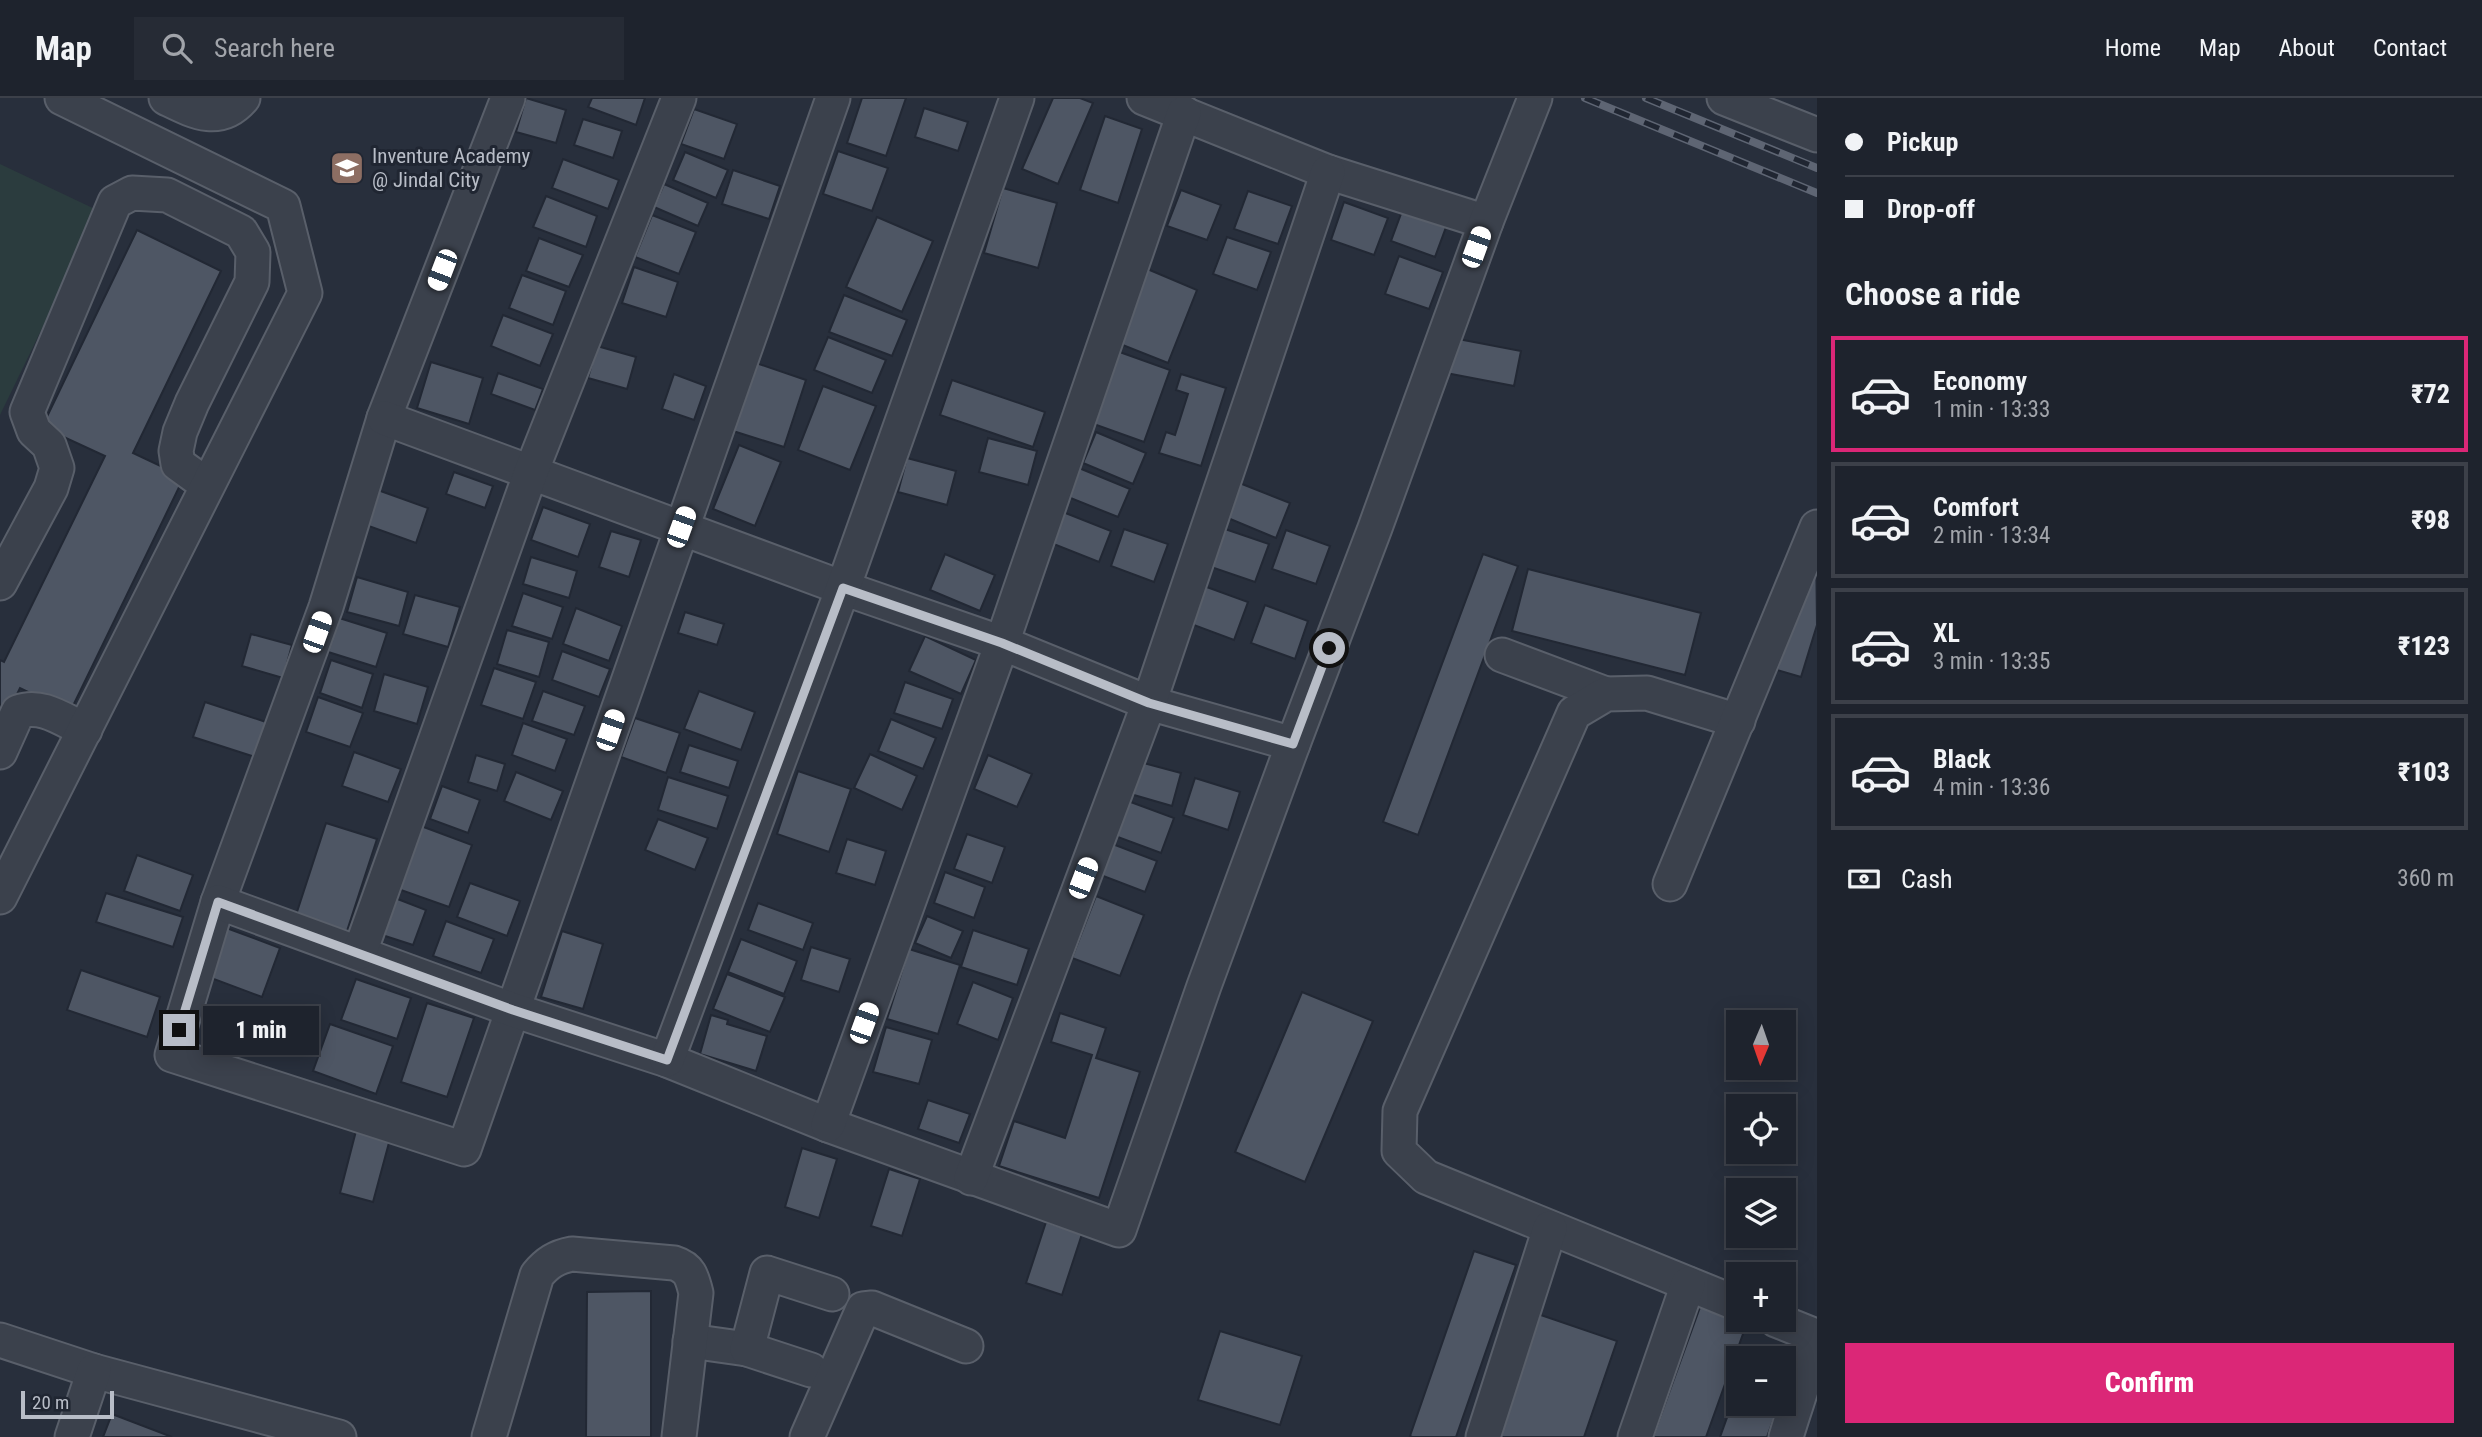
<!DOCTYPE html>
<meta charset="utf-8">
<style>
body{margin:0;font-family:"Roboto Condensed",sans-serif;background:#262b35;color:#f1f3f6;height:100vh;display:flex;flex-direction:column;font-size:26px;white-space:nowrap}
*{box-sizing:border-box;margin:0}
p{font-size:23px;color:#a1a4aa}
.icon{flex:none;width:38px;height:38px;fill:none;stroke:currentColor;stroke-width:2;stroke-linecap:round;stroke-linejoin:round}
.map{position:relative;flex:1;overflow:hidden}
.side{display:flex;flex-direction:column;background:#1e232d;width:665px}
.side>*{flex:none}
.banner{display:grid;align-content:center;height:154px;padding:0 28px;background:#1e232d}
.needle{width:46px;rotate:182deg}
.fabs{position:absolute;left:1726px;top:912px;display:grid;gap:14px}
.fabs a{display:grid;place-items:center;width:70px;height:70px;border-radius:0px;background:#1e232d;box-shadow:0 4px 18px #0003,0 0 0 2px #3c4049;font-size:35px}
.scale{position:absolute;left:21px;bottom:18px;width:93px;box-sizing:border-box;padding-left:7px;border:4px solid #b8bdc7;border-top:0;font-size:19px;line-height:24px;white-space:nowrap;color:#b8bdc7;-webkit-text-stroke:5px #202632;paint-order:stroke}
.end{position:absolute;width:32px;height:32px;margin:-16px;border:9px solid #b8bdc7;background:#111;box-shadow:0 0 0 4px #111}
.from{border-radius:50%}
.bubble{position:absolute;height:49px;border-radius:0px;background:#1e232d;box-shadow:0 4px 18px #0003,0 0 0 2px #3c4049;font-size:23px;font-weight:800;line-height:49px;text-align:center}
.car{position:absolute;width:21px;height:42px;margin:-21px -10px;border-radius:9px;box-shadow:0 0 5px 2px #0007;background:linear-gradient(#fff 24%,#345 0 40%,#fff 0 76%,#345 0 86%,#fff 0)}
.banner b{display:flex;align-items:center;gap:24px;height:66px;font-size:26px}
.banner b+b{border-top:2px solid #3c4049}
.banner i{width:18px;height:18px;background:#f1f3f6}
ul{padding:0;list-style:none}
li{display:flex;align-items:center;gap:21px;height:116px;margin:0 14px 10px;padding:0 14px;border:4px solid #3c4049;border-radius:0px}
li div{flex:1}
li b{display:block;font-size:26px}
li em{font-style:normal;font-weight:800}
li.active{border-color:#db2777}
li>.icon{width:63px;height:63px;stroke-width:1.5}
h2{padding:0 28px;font-size:32px;line-height:84px}
.pay{display:flex;align-items:center;gap:18px;height:77px;padding:0 28px;font-size:26px}
.pay p{margin-inline-start:auto}
.primary-button{display:flex;gap:14px;margin-top:auto;padding:14px 28px}
.primary-button a{flex:1;height:80px;border-radius:0px;background:#db2777;color:#fff;font-size:28px;font-weight:800;line-height:80px;text-align:center}
header{display:flex;align-items:center;gap:42px;box-sizing:border-box;height:98px;padding:0 35px;background:#1e232d;border-bottom:2px solid #3c4049}
header strong{font-size:33px}
nav{display:flex;gap:38px;margin-inline-start:auto;font-size:24px}
.search{width:490px;height:63px;background:#262b35;display:flex;align-items:center;gap:18px;box-sizing:border-box;padding:0 24px;border-radius:0px;color:#a1a4aa;font-size:26px}
main{display:flex;flex:1;min-height:0}
.map>svg:first-child{display:block}
.green{fill:#2b3c3e}
.building{fill:#4e5664;stroke:#222834;stroke-width:2}
.lines{fill:none;stroke-linecap:round;stroke-linejoin:round}
.minor-casing{stroke:#595f6a;stroke-width:37}
.minor{stroke:#3b414c;stroke-width:33}
.rail-casing{stroke:#5e6573;stroke-width:8}
.rail{stroke:#202632;stroke-width:5;stroke-dasharray:16;stroke-linecap:butt}
.route{stroke:#b8bdc7;stroke-width:9}
.labels{text-anchor:middle;dominant-baseline:central;stroke-width:6;stroke-linejoin:round;paint-order:stroke}
.poi-label{font-size:21px;fill:#b8bdc7;stroke:#202632;text-anchor:start}
</style>
<header>
<strong>Map</strong>
<div class="search"><svg class="icon" aria-label="search" viewBox="0 0 24 24"><circle cx="10" cy="10" r="6"/><path d="M15 15l6 6"/></svg>Search here</div>
<nav><a>Home</a><a>Map</a><a>About</a><a>Contact</a></nav>
</header>
<main>
<div class="map">
<svg width="1817" height="1339" viewBox="0 0 1817 1339">
<rect width="100%" height="100%" fill="#282f3c"/>
<polygon class="green" points="0,66 99,113 0,317"/>
<g class="building">
<polygon points="526,0 566,12 556,45 516,34"/>
<polygon points="592,0 645,0 636,27 588,9"/>
<polygon points="862,0 906,0 886,58 847,45"/>
<polygon points="1053,0 1080,0 1093,5 1058,86 1022,71"/>
<polygon points="924,10 968,24 958,53 915,39"/>
<polygon points="694,11 737,26 724,61 681,46"/>
<polygon points="1105,18 1142,31 1118,105 1080,92"/>
<polygon points="583,21 622,33 613,60 574,47"/>
<polygon points="838,53 888,70 872,113 823,96"/>
<polygon points="685,54 728,72 716,100 673,82"/>
<polygon points="563,61 619,82 608,111 552,90"/>
<polygon points="733,72 780,88 769,121 722,106"/>
<polygon points="664,86 708,105 698,128 654,109"/>
<polygon points="1003,90 1057,105 1038,170 984,155"/>
<polygon points="1181,92 1221,107 1207,142 1167,128"/>
<polygon points="1248,93 1292,108 1278,146 1234,131"/>
<polygon points="546,98 597,118 586,149 533,129"/>
<polygon points="1344,104 1388,120 1374,157 1331,142"/>
<polygon points="1405,105 1449,121 1435,159 1391,143"/>
<polygon points="652,117 696,134 679,176 635,159"/>
<polygon points="877,119 933,143 902,214 846,189"/>
<polygon points="137,132 221,173 133,355 184,379 70,614 20,590 0,631 0,562 4,564 105,358 42,329"/>
<polygon points="1227,139 1271,154 1257,192 1213,176"/>
<polygon points="539,140 583,157 569,189 526,173"/>
<polygon points="1399,158 1443,174 1429,211 1385,196"/>
<polygon points="634,169 678,184 666,219 622,205"/>
<polygon points="1145,170 1197,192 1168,265 1115,244"/>
<polygon points="522,177 566,193 553,227 509,210"/>
<polygon points="844,197 907,222 892,258 829,234"/>
<polygon points="503,217 553,236 540,268 491,248"/>
<polygon points="828,239 886,262 872,295 814,272"/>
<polygon points="1453,240 1521,253 1514,288 1446,275"/>
<polygon points="597,248 636,259 627,291 588,280"/>
<polygon points="1114,252 1170,272 1144,344 1088,324"/>
<polygon points="431,264 483,280 469,326 417,310"/>
<polygon points="756,265 806,282 784,349 733,333"/>
<polygon points="498,275 543,291 535,312 491,296"/>
<polygon points="674,276 706,288 694,322 662,311"/>
<polygon points="1181,276 1226,290 1201,368 1159,355 1166,334 1175,337 1188,296 1176,292"/>
<polygon points="952,282 1045,314 1033,349 940,317"/>
<polygon points="823,288 876,308 850,372 798,352"/>
<polygon points="1096,334 1146,355 1133,386 1083,365"/>
<polygon points="988,340 1037,353 1028,387 979,374"/>
<polygon points="739,347 781,364 755,428 713,411"/>
<polygon points="907,360 956,373 947,407 898,394"/>
<polygon points="1079,370 1130,391 1118,419 1068,399"/>
<polygon points="454,374 493,388 485,410 446,396"/>
<polygon points="1237,384 1290,405 1276,440 1223,418"/>
<polygon points="375,391 428,410 416,445 363,426"/>
<polygon points="543,409 590,426 578,459 531,442"/>
<polygon points="1063,414 1111,433 1099,464 1051,445"/>
<polygon points="1124,431 1168,446 1154,484 1111,468"/>
<polygon points="1225,431 1269,446 1255,484 1211,469"/>
<polygon points="1286,432 1330,448 1316,486 1272,471"/>
<polygon points="611,433 641,442 629,479 599,469"/>
<polygon points="1816,442 1817,527 1801,579 1777,572"/>
<polygon points="945,456 995,477 980,513 930,492"/>
<polygon points="1483,456 1518,468 1418,737 1383,724"/>
<polygon points="531,459 577,473 569,500 523,486"/>
<polygon points="1528,471 1701,515 1685,577 1512,533"/>
<polygon points="357,479 408,494 399,528 347,514"/>
<polygon points="1204,488 1248,504 1234,542 1191,526"/>
<polygon points="523,495 563,509 552,541 512,528"/>
<polygon points="415,497 460,509 448,549 403,536"/>
<polygon points="1265,507 1308,523 1295,561 1251,545"/>
<polygon points="576,510 622,528 609,563 563,546"/>
<polygon points="685,514 724,526 717,547 678,535"/>
<polygon points="336,519 387,535 376,569 325,553"/>
<polygon points="507,532 549,544 539,579 497,566"/>
<polygon points="251,536 292,547 283,580 242,568"/>
<polygon points="925,538 976,562 961,596 909,573"/>
<polygon points="562,553 610,571 599,599 552,582"/>
<polygon points="331,562 373,576 362,610 320,595"/>
<polygon points="494,570 536,584 523,621 481,607"/>
<polygon points="384,576 428,589 417,626 374,613"/>
<polygon points="905,584 953,601 942,631 894,615"/>
<polygon points="543,593 585,608 574,637 532,623"/>
<polygon points="699,593 755,614 741,652 684,631"/>
<polygon points="318,599 363,615 350,649 306,634"/>
<polygon points="205,604 266,624 255,659 193,639"/>
<polygon points="635,620 680,635 666,675 621,659"/>
<polygon points="891,621 936,640 923,671 878,653"/>
<polygon points="523,625 567,641 555,673 512,657"/>
<polygon points="689,647 738,663 729,690 680,674"/>
<polygon points="354,654 401,671 388,704 342,688"/>
<polygon points="870,656 917,678 902,712 854,690"/>
<polygon points="476,657 505,666 497,693 468,684"/>
<polygon points="988,657 1032,676 1017,709 974,691"/>
<polygon points="1136,663 1181,675 1172,708 1127,695"/>
<polygon points="798,673 851,691 829,754 777,736"/>
<polygon points="516,674 563,693 551,722 504,703"/>
<polygon points="668,679 728,698 717,731 658,712"/>
<polygon points="1195,680 1240,694 1228,732 1183,717"/>
<polygon points="442,688 480,702 468,735 430,721"/>
<polygon points="1128,703 1174,720 1161,755 1115,738"/>
<polygon points="658,721 708,740 695,772 645,752"/>
<polygon points="326,725 377,741 346,836 295,820"/>
<polygon points="421,728 472,747 449,809 398,791"/>
<polygon points="967,736 1005,749 992,785 954,771"/>
<polygon points="847,741 886,753 875,787 836,775"/>
<polygon points="1110,745 1157,763 1145,794 1098,776"/>
<polygon points="137,757 193,777 180,813 124,793"/>
<polygon points="945,774 985,789 974,820 934,805"/>
<polygon points="470,785 520,803 507,838 457,819"/>
<polygon points="106,795 183,819 173,849 96,824"/>
<polygon points="1096,798 1144,817 1120,878 1072,860"/>
<polygon points="395,800 426,812 413,847 382,837"/>
<polygon points="758,805 813,825 803,852 748,832"/>
<polygon points="927,818 963,833 951,860 915,845"/>
<polygon points="446,823 494,841 481,875 433,858"/>
<polygon points="221,828 280,850 262,899 203,877"/>
<polygon points="973,832 1029,851 1017,887 961,869"/>
<polygon points="562,833 603,846 583,911 541,899"/>
<polygon points="741,841 797,863 784,896 728,874"/>
<polygon points="811,849 850,861 839,894 801,882"/>
<polygon points="909,851 960,867 938,936 887,921"/>
<polygon points="81,872 160,899 147,939 67,912"/>
<polygon points="727,876 785,899 770,934 713,911"/>
<polygon points="356,881 411,900 397,941 341,922"/>
<polygon points="973,884 1013,900 998,942 957,926"/>
<polygon points="1302,894 1373,923 1305,1084 1235,1054"/>
<polygon points="427,905 474,920 447,999 401,984"/>
<polygon points="1060,915 1106,930 1096,960 1140,974 1099,1100 999,1068 1014,1023 1065,1040 1092,957 1051,944"/>
<polygon points="711,917 728,922 727,926 767,938 756,973 700,956"/>
<polygon points="330,926 393,948 376,996 313,973"/>
<polygon points="886,929 932,942 919,986 873,974"/>
<polygon points="928,1002 970,1016 959,1045 918,1031"/>
<polygon points="356,1033 390,1041 373,1104 340,1095"/>
<polygon points="802,1050 837,1061 819,1120 785,1109"/>
<polygon points="889,1071 920,1081 902,1138 871,1128"/>
<polygon points="1046,1124 1082,1136 1062,1197 1026,1185"/>
<polygon points="1474,1153 1516,1167 1456,1339 1412,1339 1410,1338"/>
<polygon points="651,1193 651,1339 586,1339 587,1194"/>
<polygon points="1703,1201 1738,1222 1748,1222 1706,1339 1653,1339"/>
<polygon points="1535,1215 1617,1243 1584,1339 1492,1339"/>
<polygon points="1220,1233 1302,1258 1280,1327 1198,1302"/>
<polygon points="1738,1289 1738,1306 1779,1306 1767,1339 1720,1339"/>
<polygon points="112,1316 172,1339 103,1339"/>
</g>
<g class="lines">
<g class="minor-casing">
<g id="minor">
<path d="M166 0C193 13 219 28 243 0"/>
<polyline points="508,0 384,320 326,509 218,804 172,957 464,1051 833,0"/>
<polyline points="1144,0 1328,74 1486,124"/>
<polyline points="1724,0 1817,37"/>
<polyline points="384,320 843,490 1002,545 1149,605 1293,646"/>
<polyline points="0,485 51,390 57,370 49,347 34,333 27,314 115,104 132,95 167,97 241,134 253,154 252,184 192,305 180,334 176,353 178,366 207,387"/>
<polyline points="1502,557 1606,596"/>
<polyline points="1738,623 1647,595 1606,596 1574,615 1400,1013 1399,1053 1426,1079 1738,1206"/>
<path d="M0 654 18 614C42 605 63 622 85 632"/>
<polyline points="1670,786 1817,429"/>
<polyline points="0,799 305,195 283,108 62,0"/>
<polyline points="218,804 513,912 667,962 828,1027 1119,1132 1204,888 1293,646 1375,430 1486,124 1535,0"/>
<polyline points="360,854 531,374 679,0"/>
<polyline points="667,962 843,490 1017,0"/>
<polyline points="828,1027 1002,545 1184,15"/>
<polyline points="971,1080 1149,605 1328,74"/>
<path d="M1776 1222 1816 1238C1809 1272 1796 1305 1786 1339"/>
<polyline points="0,1242 94,1273 339,1339"/>
<polyline points="690,1243 747,1251"/>
<polyline points="811,1272 747,1251 767,1175 832,1196"/>
<polyline points="72,1339 94,1273"/>
<path d="M489 1339 537 1177C547 1165 556 1159 572 1156L674 1165C690 1170 692 1179 696 1195L679 1339"/>
<polyline points="807,1339 863,1211 872,1210 966,1248"/>
<polyline points="1483,1339 1550,1130"/>
<polyline points="1635,1339 1688,1186"/>
</g>
</g>
<use href="#minor" class="minor"/>
<g class="rail-casing">
<g id="rail">
<polyline points="1585,0 1817,95"/>
<polyline points="1646,0 1817,70"/>
</g>
</g>
<use href="#rail" class="rail"/>
</g>
<g class="lines">
<polyline class="route" points="179,932 218,804 513,912 667,962 843,490 1002,545 1149,605 1293,646 1329,550"/>
</g>
<defs>
<g id="school-square" transform="scale(1.75)"><rect x="-9" y="-9" width="18" height="18" rx="4" fill="#8d6e63" stroke="#202632"/><path d="M0-5L7-2L0 1L-7-2ZM-4 1L0 2.5L4 1V4Q0 6-4 4Z" fill="#fff"/></g>
</defs>
<g fill-rule="evenodd">
<use href="#school-square" x="347" y="70"/>
</g>
<g class="labels">
<g class="poi-label">
<text x="372" y="58">Inventure Academy<tspan x="372" dy="24">@ Jindal City</tspan></text>
</g>
</g>
</svg>
<div class="fabs">
<a><svg class="needle" viewBox="-14 -14 28 28"><path d="M0-13l5 13h-10z" fill="#e53935"/><path d="M0 13l5-13h-10z" fill="#a1a4aa"/></svg></a>
<a><svg class="icon" aria-label="locate" viewBox="0 0 24 24"><circle cx="12" cy="12" r="6"/><path d="M12 2v4M12 18v4M2 12h4M18 12h4"/></svg></a>
<a><svg class="icon" aria-label="layers" viewBox="0 0 24 24"><path d="M12 4l9 5-9 5-9-5zM3 14l9 5 9-5"/></svg></a>
<a>+</a>
<a>−</a>
</div>
<div class="scale">20 m</div>
<i class="end from" style="left:1329px;top:550px"></i>
<i class="end" style="left:179px;top:932px"></i>
<div class="bubble" style="left:203px;top:908px;width:116px">1 min</div>
<i class="car" style="left:1476px;top:149px;rotate:20deg"></i>
<i class="car" style="left:442px;top:172px;rotate:201deg"></i>
<i class="car" style="left:681px;top:429px;rotate:20deg"></i>
<i class="car" style="left:317px;top:534px;rotate:20deg"></i>
<i class="car" style="left:610px;top:632px;rotate:19deg"></i>
<i class="car" style="left:1083px;top:780px;rotate:21deg"></i>
<i class="car" style="left:864px;top:925px;rotate:20deg"></i>
</div>
<section class="side">
<div class="banner">
<b><i class="from"></i>Pickup</b>
<b><i></i>Drop-off</b>
</div>
<h2>Choose a ride</h2>
<ul>
<li class="active"><svg class="icon" aria-label="car" viewBox="0 0 24 24"><path d="M5 17H2v-5l4-1 3-4h7l3 4 3 1v5h-3M9 17h6M6 11h13"/><circle cx="7" cy="17" r="2"/><circle cx="17" cy="17" r="2"/></svg><div><b>Economy</b><p>1 min · 13:33</p></div><em>₹72</em></li>
<li><svg class="icon" aria-label="car" viewBox="0 0 24 24"><path d="M5 17H2v-5l4-1 3-4h7l3 4 3 1v5h-3M9 17h6M6 11h13"/><circle cx="7" cy="17" r="2"/><circle cx="17" cy="17" r="2"/></svg><div><b>Comfort</b><p>2 min · 13:34</p></div><em>₹98</em></li>
<li><svg class="icon" aria-label="car" viewBox="0 0 24 24"><path d="M5 17H2v-5l4-1 3-4h7l3 4 3 1v5h-3M9 17h6M6 11h13"/><circle cx="7" cy="17" r="2"/><circle cx="17" cy="17" r="2"/></svg><div><b>XL</b><p>3 min · 13:35</p></div><em>₹123</em></li>
<li><svg class="icon" aria-label="car" viewBox="0 0 24 24"><path d="M5 17H2v-5l4-1 3-4h7l3 4 3 1v5h-3M9 17h6M6 11h13"/><circle cx="7" cy="17" r="2"/><circle cx="17" cy="17" r="2"/></svg><div><b>Black</b><p>4 min · 13:36</p></div><em>₹103</em></li>
</ul>
<div class="pay"><svg class="icon" aria-label="cash" viewBox="0 0 24 24"><path d="M3 7h18v10H3z"/><circle cx="12" cy="12" r="2"/></svg>Cash<p>360 m</p></div>
<div class="primary-button"><a>Confirm</a></div>
</section>
</main>
